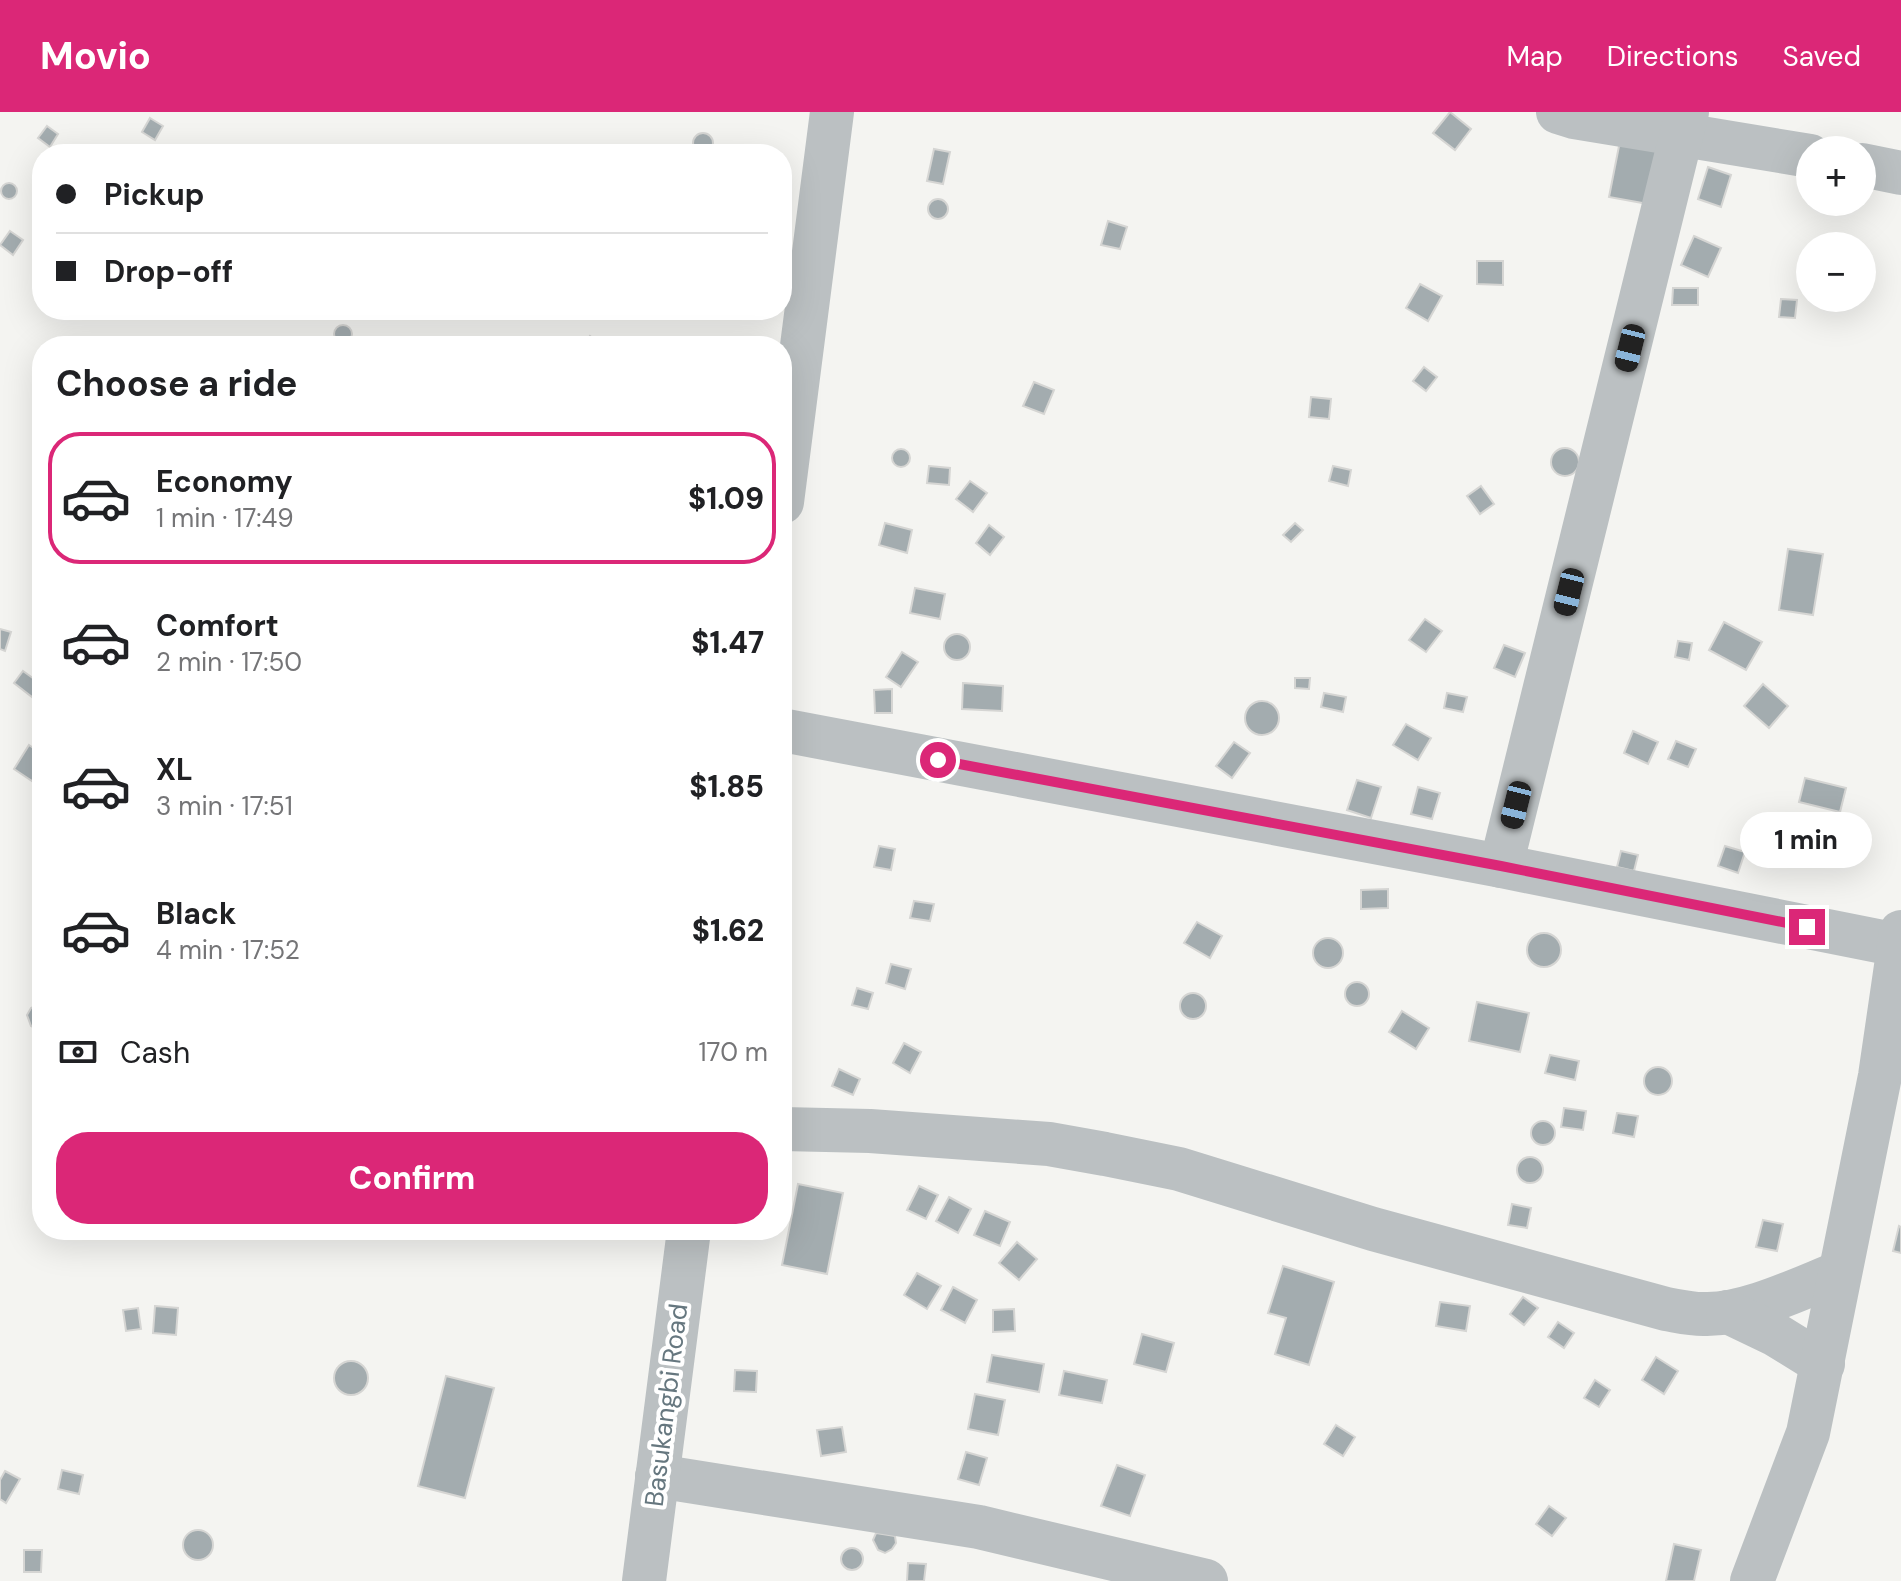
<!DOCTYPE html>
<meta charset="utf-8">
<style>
body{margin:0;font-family:"DM Sans",sans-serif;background:#f2f2f2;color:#202124;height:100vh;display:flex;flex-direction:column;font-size:30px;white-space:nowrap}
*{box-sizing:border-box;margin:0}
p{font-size:26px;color:#757577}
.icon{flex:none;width:44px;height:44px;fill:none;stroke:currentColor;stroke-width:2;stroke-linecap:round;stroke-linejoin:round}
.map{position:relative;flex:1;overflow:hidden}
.panel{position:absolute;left:32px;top:224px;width:760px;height:904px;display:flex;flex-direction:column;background:#fff;border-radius:32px;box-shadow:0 8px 32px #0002}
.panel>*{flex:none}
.top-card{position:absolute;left:32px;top:32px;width:760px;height:176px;border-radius:32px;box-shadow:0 8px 32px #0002;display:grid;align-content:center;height:176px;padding:0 24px;background:#fff}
.tools{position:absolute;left:1796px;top:24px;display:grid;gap:16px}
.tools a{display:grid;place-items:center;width:80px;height:80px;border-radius:50%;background:#fff;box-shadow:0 8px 32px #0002;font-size:40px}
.end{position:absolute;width:36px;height:36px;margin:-18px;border:10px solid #db2777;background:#fff;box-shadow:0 0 0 4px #fff}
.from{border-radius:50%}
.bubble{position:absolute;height:56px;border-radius:28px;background:#fff;box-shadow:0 8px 32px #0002;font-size:26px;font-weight:800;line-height:56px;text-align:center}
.car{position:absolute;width:24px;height:48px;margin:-24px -12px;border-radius:10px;box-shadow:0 0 6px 2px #0007;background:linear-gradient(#222 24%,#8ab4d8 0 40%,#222 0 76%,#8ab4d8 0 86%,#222 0)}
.top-card b{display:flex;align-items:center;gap:28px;height:76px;font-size:30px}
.top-card b+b{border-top:2px solid #e0e0e0}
.top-card i{width:20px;height:20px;background:#202124}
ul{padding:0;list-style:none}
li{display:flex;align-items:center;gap:24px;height:132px;margin:0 16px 12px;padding:0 8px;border:4px solid transparent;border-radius:32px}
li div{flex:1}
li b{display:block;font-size:30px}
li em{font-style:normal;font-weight:800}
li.active{border-color:#db2777}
li>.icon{width:72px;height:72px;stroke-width:1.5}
h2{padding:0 24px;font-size:36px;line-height:96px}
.pay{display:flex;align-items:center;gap:20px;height:88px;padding:0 24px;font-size:30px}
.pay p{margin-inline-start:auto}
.primary-button{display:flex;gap:16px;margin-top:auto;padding:16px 24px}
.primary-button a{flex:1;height:92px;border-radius:32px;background:#db2777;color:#fff;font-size:32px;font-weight:800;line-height:92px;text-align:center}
header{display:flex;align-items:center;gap:48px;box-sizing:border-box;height:112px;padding:0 40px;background:#db2777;color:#fff}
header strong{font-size:38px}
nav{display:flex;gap:44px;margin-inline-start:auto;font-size:28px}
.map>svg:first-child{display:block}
.building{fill:#a3acaf;stroke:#d5d5d3;stroke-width:2}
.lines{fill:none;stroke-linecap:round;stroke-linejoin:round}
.minor{stroke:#bbc0c2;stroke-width:44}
.route{stroke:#db2777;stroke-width:10}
.labels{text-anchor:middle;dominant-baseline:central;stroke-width:8;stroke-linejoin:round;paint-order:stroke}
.street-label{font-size:26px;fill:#66777f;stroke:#fff}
</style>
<header>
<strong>Movio</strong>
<nav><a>Map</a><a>Directions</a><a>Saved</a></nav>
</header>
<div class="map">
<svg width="1901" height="1469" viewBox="0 0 1901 1469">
<rect width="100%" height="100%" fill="#f4f4f1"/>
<g class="building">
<polygon points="1450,0 1471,17 1455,38 1433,21"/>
<polygon points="150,6 163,14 155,28 142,20"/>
<polygon points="47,14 58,22 50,35 38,26"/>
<circle cx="703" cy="31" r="10"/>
<polygon points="1620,29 1659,36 1648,92 1609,85"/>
<polygon points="934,37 950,40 943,72 927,69"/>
<polygon points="1708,55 1731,63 1721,95 1698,87"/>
<circle cx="9" cy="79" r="8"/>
<circle cx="938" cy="97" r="10"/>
<polygon points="1108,109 1127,115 1120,137 1101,133"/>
<polygon points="10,119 23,128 13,143 0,133"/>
<polygon points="1694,124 1721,136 1708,165 1681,153"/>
<polygon points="1477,149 1503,149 1503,173 1477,172"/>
<polygon points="1420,172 1442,184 1428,209 1406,196"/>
<polygon points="1673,176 1698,176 1698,193 1672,193"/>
<polygon points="1781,187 1797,188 1795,206 1779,205"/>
<circle cx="343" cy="222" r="9"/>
<polygon points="590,224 604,234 583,234"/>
<polygon points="1424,255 1437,265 1426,279 1413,269"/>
<polygon points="1034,270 1054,278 1044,302 1023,294"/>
<polygon points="1311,285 1331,287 1329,307 1309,305"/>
<circle cx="1565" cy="350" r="14"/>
<circle cx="901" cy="346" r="9"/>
<polygon points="929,354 950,356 949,373 927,371"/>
<polygon points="1333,354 1351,358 1348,374 1329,369"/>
<polygon points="970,369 987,381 973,400 956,387"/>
<polygon points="1481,374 1494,392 1480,402 1467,384"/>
<polygon points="885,411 912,418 907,441 879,433"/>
<polygon points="1295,411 1303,418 1291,430 1283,423"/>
<polygon points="989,413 1004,425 990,443 976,431"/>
<polygon points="1788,437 1823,442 1813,503 1779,498"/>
<polygon points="915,476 945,482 940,507 910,501"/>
<polygon points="1425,507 1442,519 1426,540 1409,528"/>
<polygon points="1724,510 1762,530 1746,558 1709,538"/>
<polygon points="0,517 11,520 5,539 0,537"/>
<circle cx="957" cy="535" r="13"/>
<polygon points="1678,529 1692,531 1689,548 1675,545"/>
<polygon points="1504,533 1525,541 1515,565 1494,556"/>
<polygon points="902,540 918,550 901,575 886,565"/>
<polygon points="23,559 41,572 32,585 14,571"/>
<polygon points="1295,566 1310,566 1309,577 1295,576"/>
<polygon points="963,571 1003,574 1002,599 962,597"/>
<polygon points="1763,572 1788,594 1769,616 1744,594"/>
<polygon points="892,577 892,601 875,601 874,578"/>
<polygon points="1324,581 1346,585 1343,600 1321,595"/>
<polygon points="1447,581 1467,585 1463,600 1444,596"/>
<circle cx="1262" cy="606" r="17"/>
<polygon points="1406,612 1431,626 1418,648 1393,633"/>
<polygon points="1633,619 1658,630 1648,652 1624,641"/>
<polygon points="1676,629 1696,637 1688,655 1668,647"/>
<polygon points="1234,630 1250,641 1232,666 1216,654"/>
<polygon points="29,633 42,642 42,653 32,669 14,657"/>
<polygon points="1805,666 1846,676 1840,700 1799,690"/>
<polygon points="1357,668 1381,675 1371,706 1347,698"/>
<polygon points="1418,675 1440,681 1432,707 1411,702"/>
<polygon points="879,734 895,737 891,758 874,755"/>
<polygon points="1725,734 1745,740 1738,761 1718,754"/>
<polygon points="1621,739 1638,743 1634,759 1617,755"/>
<polygon points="1388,777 1388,796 1361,797 1361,778"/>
<polygon points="914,789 934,792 930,809 910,806"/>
<polygon points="1197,810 1222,824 1210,846 1184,831"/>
<circle cx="1544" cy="838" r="17"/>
<circle cx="1328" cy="841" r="15"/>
<polygon points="891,852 911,857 905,877 886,871"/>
<circle cx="1357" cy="882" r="12"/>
<polygon points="857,876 873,881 868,897 852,893"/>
<circle cx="1193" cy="894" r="13"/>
<polygon points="1477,890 1529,901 1520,940 1469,929"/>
<polygon points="39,892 42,892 42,917 39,918 31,914 27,903 31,896"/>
<polygon points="1402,899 1429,916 1416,937 1389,920"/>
<polygon points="904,931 921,940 910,961 893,951"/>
<polygon points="1550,943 1579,949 1575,968 1545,961"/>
<circle cx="1658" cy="969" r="14"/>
<polygon points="839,957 860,967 853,983 832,974"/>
<polygon points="1564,996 1586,999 1583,1018 1561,1015"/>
<polygon points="1617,1001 1638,1004 1634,1025 1613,1021"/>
<circle cx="1543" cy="1021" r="12"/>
<circle cx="1530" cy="1058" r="13"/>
<polygon points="798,1072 843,1081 827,1162 782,1153"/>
<polygon points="919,1074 938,1083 926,1107 907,1098"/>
<polygon points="949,1085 971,1097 958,1121 936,1109"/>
<polygon points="1512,1092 1531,1096 1527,1116 1508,1113"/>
<polygon points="985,1099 1010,1110 1000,1134 974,1123"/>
<polygon points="1763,1108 1783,1112 1777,1139 1756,1135"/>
<polygon points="1899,1114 1901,1115 1901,1141 1893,1139"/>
<polygon points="1017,1130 1037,1147 1019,1168 999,1151"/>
<polygon points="1283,1154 1334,1170 1309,1253 1275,1242 1286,1206 1268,1201"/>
<polygon points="917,1161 941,1174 927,1197 904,1183"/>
<polygon points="953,1175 977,1188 965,1211 941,1198"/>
<polygon points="1523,1185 1538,1196 1524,1213 1510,1202"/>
<polygon points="1440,1190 1470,1194 1466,1219 1436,1214"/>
<polygon points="155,1194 178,1196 176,1223 153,1221"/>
<polygon points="138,1196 141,1217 126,1219 123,1198"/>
<polygon points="1014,1197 1015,1219 993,1220 993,1198"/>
<polygon points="1558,1210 1574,1221 1564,1236 1548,1225"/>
<polygon points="1142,1222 1174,1231 1166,1260 1134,1252"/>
<polygon points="992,1243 1044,1252 1039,1280 987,1270"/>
<polygon points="1656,1245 1678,1259 1664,1282 1642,1268"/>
<circle cx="351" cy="1266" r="17"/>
<polygon points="735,1258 757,1259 756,1280 734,1279"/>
<polygon points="1064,1259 1107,1268 1102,1291 1059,1283"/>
<polygon points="446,1264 494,1276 465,1386 418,1374"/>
<polygon points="1595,1268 1610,1278 1599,1295 1584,1286"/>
<polygon points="975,1282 1005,1288 998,1323 968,1317"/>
<polygon points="1336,1313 1355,1325 1343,1344 1324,1332"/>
<polygon points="842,1315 846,1340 821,1344 817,1318"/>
<polygon points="966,1340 987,1346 979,1373 958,1367"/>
<polygon points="1117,1353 1145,1363 1130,1404 1101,1394"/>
<polygon points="62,1358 83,1363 79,1382 58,1377"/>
<polygon points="5,1359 20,1367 6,1391 0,1387 0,1368"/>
<polygon points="1549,1394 1566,1406 1552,1424 1536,1412"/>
<circle cx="198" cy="1433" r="15"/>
<polygon points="876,1421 895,1424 896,1431 892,1437 885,1441 878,1438 873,1428"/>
<polygon points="1674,1432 1701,1438 1694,1469 1666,1469"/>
<circle cx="852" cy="1447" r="11"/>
<polygon points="24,1438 42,1438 41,1460 24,1460"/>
<polygon points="908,1451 926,1452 924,1469 907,1469"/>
</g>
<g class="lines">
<g class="minor">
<polyline points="1558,0 1574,5 1810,44"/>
<polyline points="1862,53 1901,61"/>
<polyline points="782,390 832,0"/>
<polyline points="782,618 1501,754 1898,833"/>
<polyline points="1501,754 1687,0"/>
<path d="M782 1017 870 1019 1049 1032 1105 1042 1179 1057 1373 1117 1666 1197C1678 1199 1690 1202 1703 1202 1744 1204 1801 1176 1839 1161"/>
<polyline points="1728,1200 1776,1223 1823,1252"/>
<polyline points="657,1364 979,1415 1206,1469"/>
<polyline points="644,1469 689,1118"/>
<polyline points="1752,1469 1808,1321 1880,964 1901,820"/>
</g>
</g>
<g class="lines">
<polyline class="route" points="938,648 1501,754 1807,815"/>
</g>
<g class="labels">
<g class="street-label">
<text transform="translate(666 1293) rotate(-83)">Basukangbi Road</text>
</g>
</g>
</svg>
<div class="tools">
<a>+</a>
<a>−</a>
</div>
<i class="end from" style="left:938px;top:648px"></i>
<i class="end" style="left:1807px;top:815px"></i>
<div class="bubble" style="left:1740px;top:700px;width:132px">1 min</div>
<i class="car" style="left:1630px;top:236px;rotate:194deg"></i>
<i class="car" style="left:1569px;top:480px;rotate:194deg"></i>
<i class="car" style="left:1516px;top:693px;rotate:194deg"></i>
<div class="top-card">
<b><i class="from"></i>Pickup</b>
<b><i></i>Drop-off</b>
</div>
<section class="panel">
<h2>Choose a ride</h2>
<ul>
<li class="active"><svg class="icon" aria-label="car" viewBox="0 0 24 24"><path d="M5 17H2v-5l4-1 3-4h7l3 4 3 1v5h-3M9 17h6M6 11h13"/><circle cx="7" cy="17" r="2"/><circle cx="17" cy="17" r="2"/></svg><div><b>Economy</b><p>1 min · 17:49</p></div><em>$1.09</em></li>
<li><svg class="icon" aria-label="car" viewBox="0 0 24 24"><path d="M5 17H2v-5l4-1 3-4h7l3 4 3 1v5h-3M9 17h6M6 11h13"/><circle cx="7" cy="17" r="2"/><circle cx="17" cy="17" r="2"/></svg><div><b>Comfort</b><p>2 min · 17:50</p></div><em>$1.47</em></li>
<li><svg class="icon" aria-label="car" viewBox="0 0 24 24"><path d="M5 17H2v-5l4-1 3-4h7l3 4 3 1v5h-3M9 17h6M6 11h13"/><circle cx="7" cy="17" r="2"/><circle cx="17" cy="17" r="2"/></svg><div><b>XL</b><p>3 min · 17:51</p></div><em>$1.85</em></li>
<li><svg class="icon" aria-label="car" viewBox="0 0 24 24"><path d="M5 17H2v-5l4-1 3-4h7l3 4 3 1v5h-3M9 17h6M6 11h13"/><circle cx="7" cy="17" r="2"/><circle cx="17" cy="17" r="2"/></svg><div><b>Black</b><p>4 min · 17:52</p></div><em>$1.62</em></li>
</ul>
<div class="pay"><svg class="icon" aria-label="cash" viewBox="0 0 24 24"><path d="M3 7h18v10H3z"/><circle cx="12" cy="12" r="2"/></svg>Cash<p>170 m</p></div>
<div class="primary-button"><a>Confirm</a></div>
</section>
</div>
